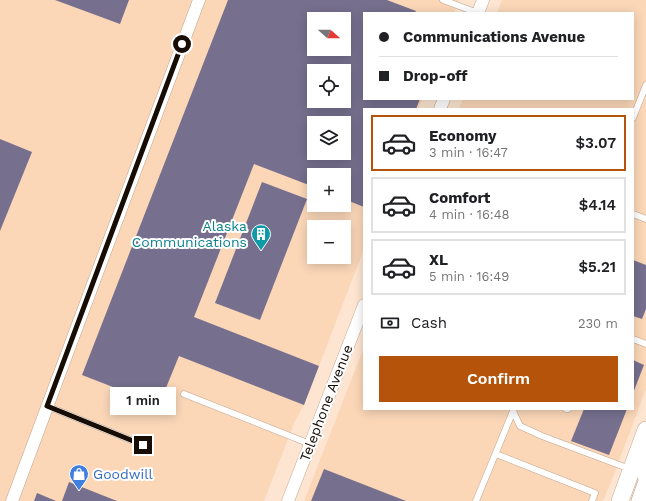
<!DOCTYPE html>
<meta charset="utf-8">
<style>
body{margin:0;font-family:"Work Sans",sans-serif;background:#f2f2f2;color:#202124;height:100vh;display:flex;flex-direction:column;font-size:15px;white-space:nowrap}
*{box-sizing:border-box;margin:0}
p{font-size:13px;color:#757577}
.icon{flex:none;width:22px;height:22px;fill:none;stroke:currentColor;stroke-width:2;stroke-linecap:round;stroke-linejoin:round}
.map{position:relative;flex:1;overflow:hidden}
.sheet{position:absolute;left:363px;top:108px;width:271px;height:302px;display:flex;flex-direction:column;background:#fff;border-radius:0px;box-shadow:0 2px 10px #0003}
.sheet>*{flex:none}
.guide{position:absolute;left:363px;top:12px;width:271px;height:88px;border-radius:0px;box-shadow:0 2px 10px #0003;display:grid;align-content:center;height:88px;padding:0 16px;background:#fff}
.needle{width:26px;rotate:111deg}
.tools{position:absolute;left:307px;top:12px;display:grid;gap:8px}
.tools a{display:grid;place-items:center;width:44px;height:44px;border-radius:0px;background:#fff;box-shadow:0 2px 10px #0003;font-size:20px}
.end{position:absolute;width:18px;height:18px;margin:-9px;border:5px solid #170d05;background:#fff;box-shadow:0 0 0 2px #fff}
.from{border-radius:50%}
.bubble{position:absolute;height:28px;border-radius:0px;background:#fff;box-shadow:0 2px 10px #0003;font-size:13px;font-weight:600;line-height:28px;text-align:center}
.guide b{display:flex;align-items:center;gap:14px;height:38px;font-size:15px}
.guide b+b{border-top:1px solid #e0e0e0}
.guide i{width:10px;height:10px;background:#202124}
ul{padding:7px 0 0;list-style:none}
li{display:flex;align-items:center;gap:12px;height:56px;margin:0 8px 6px;padding:0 8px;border:2px solid #e0e0e0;border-radius:0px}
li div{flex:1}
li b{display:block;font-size:15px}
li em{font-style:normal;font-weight:600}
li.current{border-color:#b45309}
li>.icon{width:36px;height:36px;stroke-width:1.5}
.pay{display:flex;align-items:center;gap:10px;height:44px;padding:0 16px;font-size:15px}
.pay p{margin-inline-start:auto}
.button{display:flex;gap:8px;margin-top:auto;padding:8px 16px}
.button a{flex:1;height:46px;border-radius:0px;background:#b45309;color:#fff;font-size:16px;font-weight:600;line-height:46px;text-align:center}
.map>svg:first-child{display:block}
.built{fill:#fbd7b8;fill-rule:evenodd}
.building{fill:#76708e;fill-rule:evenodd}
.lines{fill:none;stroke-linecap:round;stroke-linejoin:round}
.lane-casing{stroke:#c1a48c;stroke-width:7}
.street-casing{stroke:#c1a48c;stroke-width:13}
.secondary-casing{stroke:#c1a48c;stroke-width:18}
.lane{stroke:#fff;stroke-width:6}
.street{stroke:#fff;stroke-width:12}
.secondary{stroke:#fff;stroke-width:17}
.route{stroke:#170d05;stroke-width:5}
.labels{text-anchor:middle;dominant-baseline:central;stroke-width:4;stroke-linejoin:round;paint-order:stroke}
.culture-label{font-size:14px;fill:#0d838f;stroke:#fff;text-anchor:end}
.street-label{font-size:14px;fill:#170d05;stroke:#fff}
.shop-label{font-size:14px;fill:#366cbe;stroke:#fff;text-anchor:start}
</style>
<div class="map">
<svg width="646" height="501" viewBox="0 0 646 501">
<rect width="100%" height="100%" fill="#fde5d1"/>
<g class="built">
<path d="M0 0H459L454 13H364V99H422L418 109H364V249L304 405 295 421 264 501H0ZM314 19H344V49H314ZM314 71H344V101H314ZM314 123H344V153H314ZM314 175H344V205H314ZM314 227H344V257H314Z"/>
<polygon points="502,0 646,0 646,389 613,477 603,501 304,501 364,347 364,409 633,409 633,109 459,109 463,99 633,99 633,13 497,13"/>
</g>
<g class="building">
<polygon points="55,0 129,0 120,24"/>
<path d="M228 0H387L416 11 415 13H364V99H420L416 109H364V207L344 199V175H314V187L254 164 194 317 319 366 304 405 179 356 159 405 82 375ZM314 19H344V49H314ZM314 71H344V101H314ZM314 123H344V153H314Z"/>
<polygon points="0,139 32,152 0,231"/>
<polygon points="262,182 307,199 260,320 215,303"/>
<polygon points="633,260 646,265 646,309 642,319 633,316"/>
<polygon points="633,360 644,365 633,393"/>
<polygon points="584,409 627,409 609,455 571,441"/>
<polygon points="324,469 406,501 311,501"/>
<polygon points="69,482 117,501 62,501"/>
<polygon points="37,493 56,501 34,501"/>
</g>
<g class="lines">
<g class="lane-casing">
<g id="lane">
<polyline points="443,0 478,13"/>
<polyline points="633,118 646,85"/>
<polyline points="633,214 646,219"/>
<polyline points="633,339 646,344"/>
<polyline points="184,394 310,444"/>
<polyline points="47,406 143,445"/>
<polyline points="514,409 513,411 520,426 542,436 630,469"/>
<polyline points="566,409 568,409"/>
<polyline points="496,454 595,493 592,501"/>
<polyline points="476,501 513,411"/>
</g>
</g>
<g class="street-casing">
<g id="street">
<polyline points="478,13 483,0"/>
<polyline points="440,109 444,99"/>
<polyline points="12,501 199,0"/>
<polyline points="288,501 364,305"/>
</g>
</g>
<g class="secondary-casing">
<g id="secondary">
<polyline points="646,455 643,462 646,476"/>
<polyline points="620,501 646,430"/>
<polyline points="640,501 646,484"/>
</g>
</g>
<use href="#lane" class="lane"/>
<use href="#street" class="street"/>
<use href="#secondary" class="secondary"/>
</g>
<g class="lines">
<polyline class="route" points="143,445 47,406 182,44"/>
</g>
<defs>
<g id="building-pin" transform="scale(1)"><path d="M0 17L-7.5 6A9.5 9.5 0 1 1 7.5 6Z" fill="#0f9aa8" stroke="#fff"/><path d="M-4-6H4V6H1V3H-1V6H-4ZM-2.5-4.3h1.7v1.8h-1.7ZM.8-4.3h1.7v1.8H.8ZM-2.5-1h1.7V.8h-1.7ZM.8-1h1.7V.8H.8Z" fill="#fff"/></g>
<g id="shop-pin" transform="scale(1)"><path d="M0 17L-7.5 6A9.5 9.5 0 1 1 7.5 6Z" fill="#3f7fe0" stroke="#fff"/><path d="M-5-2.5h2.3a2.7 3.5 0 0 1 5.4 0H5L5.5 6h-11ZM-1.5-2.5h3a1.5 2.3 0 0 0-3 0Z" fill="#fff"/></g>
</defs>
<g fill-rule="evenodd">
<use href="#building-pin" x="261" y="234"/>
<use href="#shop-pin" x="79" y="474"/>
</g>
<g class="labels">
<g class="culture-label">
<text x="247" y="226">Alaska<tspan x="247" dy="16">Communications</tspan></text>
</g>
<g class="street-label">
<text transform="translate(326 403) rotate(-69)">Telephone Avenue</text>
</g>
<g class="shop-label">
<text x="93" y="474">Goodwill</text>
</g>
</g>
</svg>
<div class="tools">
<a><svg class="needle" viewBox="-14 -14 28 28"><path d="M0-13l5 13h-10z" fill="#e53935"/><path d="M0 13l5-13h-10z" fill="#757577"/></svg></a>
<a><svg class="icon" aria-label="locate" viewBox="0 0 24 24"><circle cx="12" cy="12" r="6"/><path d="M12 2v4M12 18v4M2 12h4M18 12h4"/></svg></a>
<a><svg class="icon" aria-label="layers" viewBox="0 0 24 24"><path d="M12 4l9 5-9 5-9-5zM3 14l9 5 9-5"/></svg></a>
<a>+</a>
<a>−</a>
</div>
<i class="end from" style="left:182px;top:44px"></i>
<i class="end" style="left:143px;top:445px"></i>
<div class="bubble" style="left:110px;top:387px;width:66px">1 min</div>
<div class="guide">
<b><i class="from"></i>Communications Avenue</b>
<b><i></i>Drop-off</b>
</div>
<section class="sheet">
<ul>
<li class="current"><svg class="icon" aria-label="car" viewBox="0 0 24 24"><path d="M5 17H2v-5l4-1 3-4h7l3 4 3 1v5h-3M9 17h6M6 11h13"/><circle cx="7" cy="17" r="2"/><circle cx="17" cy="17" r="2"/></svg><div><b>Economy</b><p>3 min · 16:47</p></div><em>$3.07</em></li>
<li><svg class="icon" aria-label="car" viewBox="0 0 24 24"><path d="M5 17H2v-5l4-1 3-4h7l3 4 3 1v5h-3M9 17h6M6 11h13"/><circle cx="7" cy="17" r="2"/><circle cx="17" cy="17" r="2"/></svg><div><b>Comfort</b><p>4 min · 16:48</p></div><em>$4.14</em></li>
<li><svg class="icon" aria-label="car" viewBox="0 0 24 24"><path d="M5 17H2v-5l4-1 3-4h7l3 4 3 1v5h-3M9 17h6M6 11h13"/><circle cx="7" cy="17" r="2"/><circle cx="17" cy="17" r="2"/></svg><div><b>XL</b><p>5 min · 16:49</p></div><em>$5.21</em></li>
</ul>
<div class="pay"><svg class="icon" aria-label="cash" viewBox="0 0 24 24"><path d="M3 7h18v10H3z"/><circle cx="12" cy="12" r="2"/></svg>Cash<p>230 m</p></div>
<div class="button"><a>Confirm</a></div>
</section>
</div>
